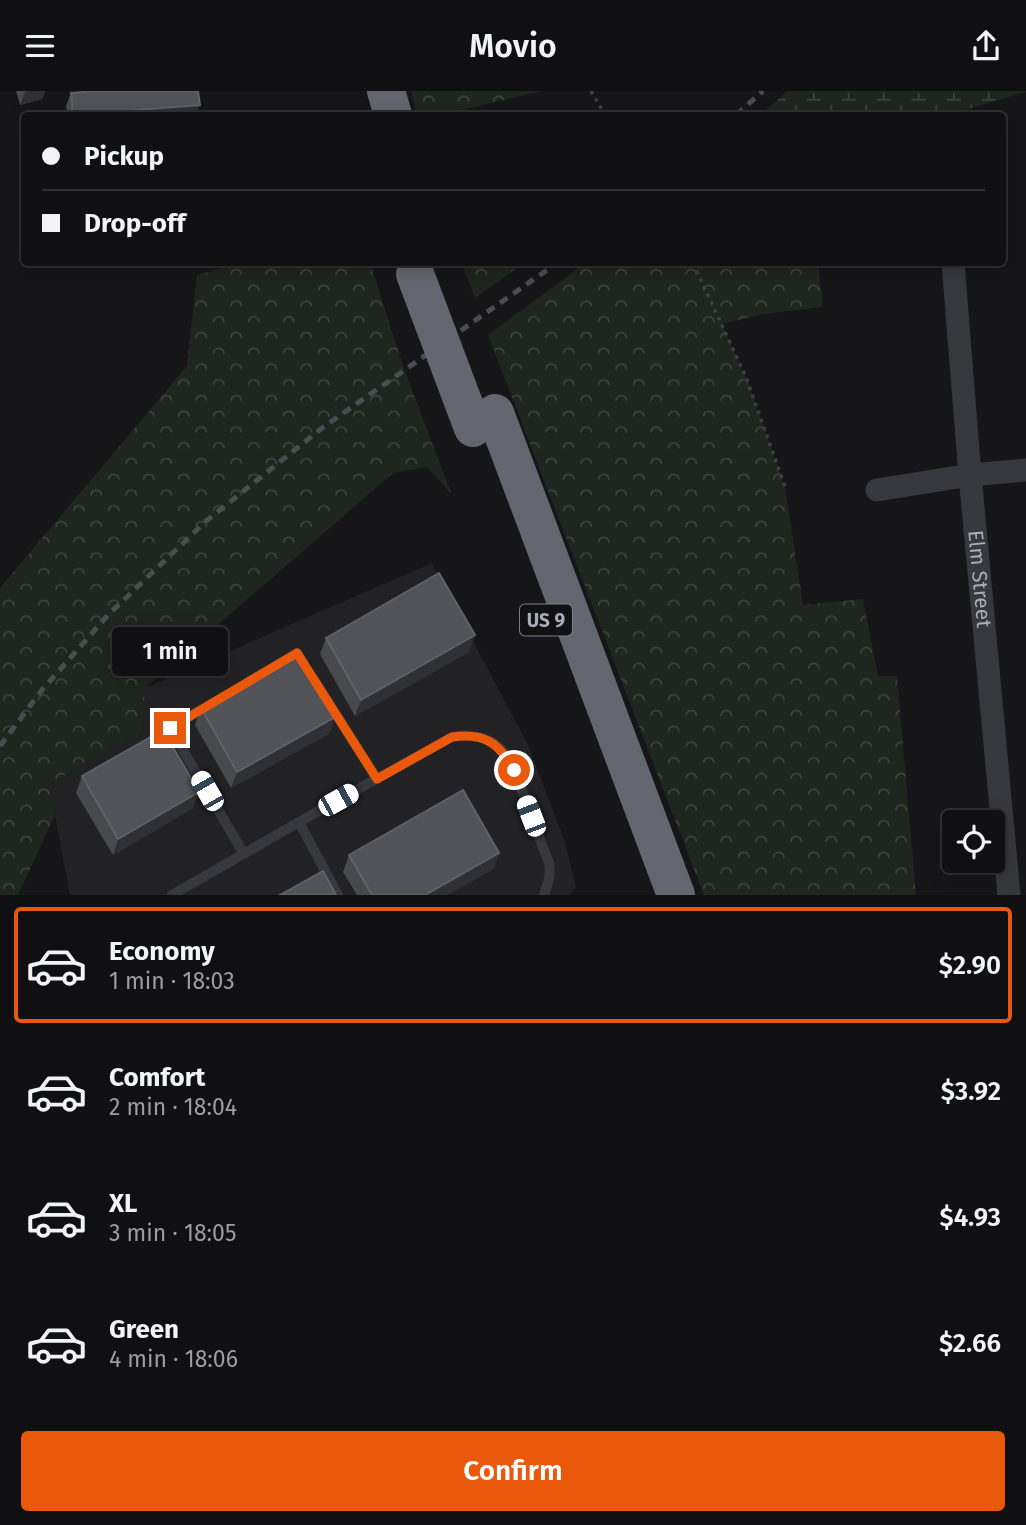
<!DOCTYPE html>
<meta charset="utf-8">
<style>
body{margin:0;font-family:"Fira Sans",sans-serif;background:#19191b;color:#f1f3f6;height:100vh;display:flex;flex-direction:column;font-size:26px;white-space:nowrap}
*{box-sizing:border-box;margin:0}
p{font-size:23px;color:#9c9d9f}
.icon{flex:none;width:38px;height:38px;fill:none;stroke:currentColor;stroke-width:2;stroke-linecap:round;stroke-linejoin:round}
.map{position:relative;height:804px;overflow:hidden}
.drawer{display:flex;flex-direction:column;background:#101012;flex:1}
.drawer>*{flex:none}
.guide{position:absolute;left:21px;top:21px;width:985px;height:154px;border-radius:7px;box-shadow:0 4px 18px #0003,0 0 0 2px #303032;display:grid;align-content:center;height:154px;padding:0 21px;background:#101012}
.fabs{position:absolute;left:942px;top:719px;display:grid;gap:14px}
.fabs a{display:grid;place-items:center;width:63px;height:63px;border-radius:7px;background:#101012;box-shadow:0 4px 18px #0003,0 0 0 2px #303032;font-size:35px}
.end{position:absolute;width:32px;height:32px;margin:-16px;border:9px solid #ea580c;background:#fff;box-shadow:0 0 0 4px #fff}
.from{border-radius:50%}
.bubble{position:absolute;height:49px;border-radius:7px;background:#101012;box-shadow:0 4px 18px #0003,0 0 0 2px #303032;font-size:23px;font-weight:600;line-height:49px;text-align:center}
.car{position:absolute;width:21px;height:42px;margin:-21px -10px;border-radius:9px;box-shadow:0 0 5px 2px #0007;background:linear-gradient(#fff 24%,#345 0 40%,#fff 0 76%,#345 0 86%,#fff 0)}
.guide b{display:flex;align-items:center;gap:24px;height:66px;font-size:26px}
.guide b+b{border-top:2px solid #303032}
.guide i{width:18px;height:18px;background:#f1f3f6}
ul{padding:12px 0 0;list-style:none}
li{display:flex;align-items:center;gap:21px;height:116px;margin:0 14px 10px;padding:0 7px;border:4px solid transparent;border-radius:7px}
li div{flex:1}
li b{display:block;font-size:26px}
li em{font-style:normal;font-weight:600}
li.active{border-color:#ea580c}
li>.icon{width:63px;height:63px;stroke-width:1.5}
.button{display:flex;gap:14px;margin-top:auto;padding:14px 21px}
.button a{flex:1;height:80px;border-radius:7px;background:#ea580c;color:#fff;font-size:28px;font-weight:600;line-height:80px;text-align:center}
header{display:flex;justify-content:space-between;align-items:center;height:91px;padding:0 21px;background:#101012;font-size:32px;font-weight:600}
.map>svg:first-child{display:block}
.built{fill:#222225}
.forest{fill:url(#forest-crowns)}
.wetland{fill:url(#wetland-marsh)}
.lines{fill:none;stroke-linecap:round;stroke-linejoin:round}
.path{stroke:#3d3f44;stroke-width:3.5;stroke-dasharray:3.5 5;stroke-linecap:butt}
.lane{stroke:#37383d;stroke-width:10}
.street{stroke:#37383d;stroke-width:23}
.highway{stroke:#63666e;stroke-width:38}
.rail{stroke:#4a4c52;stroke-width:5;stroke-dasharray:9 7;stroke-linecap:butt}
.highway-bridge{stroke:#63666e;stroke-width:38}
.wall{fill:#47494d}
.shaded-wall{fill:#2f3033}
.building{fill:#525359;stroke:#5f6168;stroke-width:2}
.route{stroke:#ea580c;stroke-width:9}
.labels{text-anchor:middle;dominant-baseline:central;stroke-width:6;stroke-linejoin:round;paint-order:stroke}
.shield{fill:#111113;stroke:#7b7e86;stroke-width:2}
.shield-label{font-size:19px;font-weight:bold;fill:#a8adb8}
.street-label{font-size:21px;fill:#a8adb8;stroke:#111113}
</style>
<header><svg class="icon" aria-label="menu" viewBox="0 0 24 24"><path d="M4 6h16M4 12h16M4 18h16"/></svg>Movio<svg class="icon" aria-label="share" viewBox="0 0 24 24"><path d="M12 15V3M7 8l5-5 5 5M5 13v7h14v-7"/></svg></header>
<div class="map">
<svg width="1026" height="804" viewBox="0 0 1026 804">
<defs>
<pattern id="forest-crowns" width="20" height="18" patternUnits="userSpaceOnUse" patternTransform="scale(1.75)"><rect width="20" height="18" fill="#1e261f"/><path d="M2 6a3 3 0 1 1 6 0M12 15a3 3 0 1 1 6 0" fill="none" stroke="#3c433d"/></pattern>
<pattern id="wetland-marsh" width="20" height="14" patternUnits="userSpaceOnUse" patternTransform="scale(1.75)"><rect width="20" height="14" fill="#1e261f"/><path d="M1 5h8M5 5V1M11 12h8M15 12V8" fill="none" stroke="#3c433d"/></pattern>
</defs>
<rect width="100%" height="100%" fill="#161618"/>
<polygon class="built" points="432,472 528,654 564,748 576,796 570,804 70,804 49,693 142,642 145,597"/>
<g class="forest">
<polygon points="411,0 542,0 440,24 417,24"/>
<polygon points="241,172 370,172 403,275 451,402 427,376 393,382 145,597 142,642 49,693 55,724 18,804 0,804 0,497 187,275 197,184"/>
<polygon points="462,172 524,172 475,207"/>
<polygon points="585,172 818,172 823,216 764,223 722,233 746,286 785,396 803,514 863,508 878,585 897,585 916,804 704,804 488,244"/>
</g>
<polygon class="wetland" points="788,0 1026,0 1026,1 958,21 957,24 760,24"/>
<g class="lines">
<g class="path">
<polyline points="591,0 605,24"/>
<polyline points="693,172 746,286 785,396"/>
</g>
<g class="lane">
<polyline points="313,587 377,688"/>
<polyline points="247,592 297,562 304,573"/>
<polyline points="212,613 170,637 244,763"/>
<polyline points="299,731 338,804"/>
<path d="M172 804 299 731 452 646C469 643 486 645 499 656 514 669 519 693 526 710 533 731 541 751 549 772 551 784 548 792 544 804"/>
</g>
<g class="street">
<path id="s1" d="M953 172 970 384 1009 804"/>
<polyline points="877,399 970,384 1026,379"/>
</g>
<g class="highway">
<polyline points="386,0 393,24"/>
<polyline points="495,322 676,804"/>
</g>
<g class="rail">
<polyline points="736,24 763,0"/>
<polyline points="0,655 42,599 109,523 205,431 322,337 557,172"/>
</g>
<polyline class="highway-bridge" points="415,183 473,337"/>
</g>
<g class="wall">
<polygon points="16,0 45,0 42,8 20,14"/>
<polygon points="71,2 196,24 67,24 66,15"/>
<polygon points="326,547 469,561 355,625 320,563"/>
<polygon points="201,617 330,642 231,697 195,634"/>
<polygon points="82,685 193,717 113,764 76,702"/>
<polygon points="499,762 493,778 447,804 357,804 343,781 349,764"/>
</g>
<g class="shaded-wall">
<polygon points="29,0 45,0 42,8 20,14 25,1"/>
<polygon points="200,14 196,24 78,24"/>
<polygon points="475,544 469,561 355,625 361,609"/>
<polygon points="335,626 330,642 231,697 237,681"/>
<polygon points="199,701 193,717 113,764 118,748"/>
<polygon points="499,762 493,778 447,804 425,804"/>
</g>
<g class="building">
<polygon points="94,0 198,0 200,14 73,24 71,2"/>
<polygon points="439,482 475,544 361,609 326,547"/>
<polygon points="299,562 335,626 237,681 201,617"/>
<polygon points="163,639 199,701 118,748 82,685"/>
<polygon points="463,699 499,762 425,804 372,804 349,764"/>
<polygon points="323,780 336,804 280,804"/>
</g>
<g class="lines">
<path class="route" d="M170 637 297 562 377 688 452 646C484 641 499 652 514 679"/>
</g>
<g class="labels">
<rect class="shield" x="520" y="513.5" width="52" height="31" rx="5"/>
<g class="shield-label">
<text x="546" y="529">US 9</text>
</g>
<g class="street-label">
<text stroke="none"><textPath href="#s1" startOffset="317">Elm Street</textPath></text>
</g>
</g>
</svg>
<div class="fabs">
<a><svg class="icon" aria-label="locate" viewBox="0 0 24 24"><circle cx="12" cy="12" r="6"/><path d="M12 2v4M12 18v4M2 12h4M18 12h4"/></svg></a>
</div>
<i class="end from" style="left:514px;top:679px"></i>
<i class="end" style="left:170px;top:637px"></i>
<div class="bubble" style="left:112px;top:536px;width:116px">1 min</div>
<i class="car" style="left:207px;top:700px;rotate:330deg"></i>
<i class="car" style="left:338px;top:709px;rotate:61deg"></i>
<i class="car" style="left:531px;top:725px;rotate:339deg"></i>
<div class="guide">
<b><i class="from"></i>Pickup</b>
<b><i></i>Drop-off</b>
</div>
</div>
<section class="drawer">
<ul>
<li class="active"><svg class="icon" aria-label="car" viewBox="0 0 24 24"><path d="M5 17H2v-5l4-1 3-4h7l3 4 3 1v5h-3M9 17h6M6 11h13"/><circle cx="7" cy="17" r="2"/><circle cx="17" cy="17" r="2"/></svg><div><b>Economy</b><p>1 min · 18:03</p></div><em>$2.90</em></li>
<li><svg class="icon" aria-label="car" viewBox="0 0 24 24"><path d="M5 17H2v-5l4-1 3-4h7l3 4 3 1v5h-3M9 17h6M6 11h13"/><circle cx="7" cy="17" r="2"/><circle cx="17" cy="17" r="2"/></svg><div><b>Comfort</b><p>2 min · 18:04</p></div><em>$3.92</em></li>
<li><svg class="icon" aria-label="car" viewBox="0 0 24 24"><path d="M5 17H2v-5l4-1 3-4h7l3 4 3 1v5h-3M9 17h6M6 11h13"/><circle cx="7" cy="17" r="2"/><circle cx="17" cy="17" r="2"/></svg><div><b>XL</b><p>3 min · 18:05</p></div><em>$4.93</em></li>
<li><svg class="icon" aria-label="car" viewBox="0 0 24 24"><path d="M5 17H2v-5l4-1 3-4h7l3 4 3 1v5h-3M9 17h6M6 11h13"/><circle cx="7" cy="17" r="2"/><circle cx="17" cy="17" r="2"/></svg><div><b>Green</b><p>4 min · 18:06</p></div><em>$2.66</em></li>
</ul>
<div class="button"><a>Confirm</a></div>
</section>
